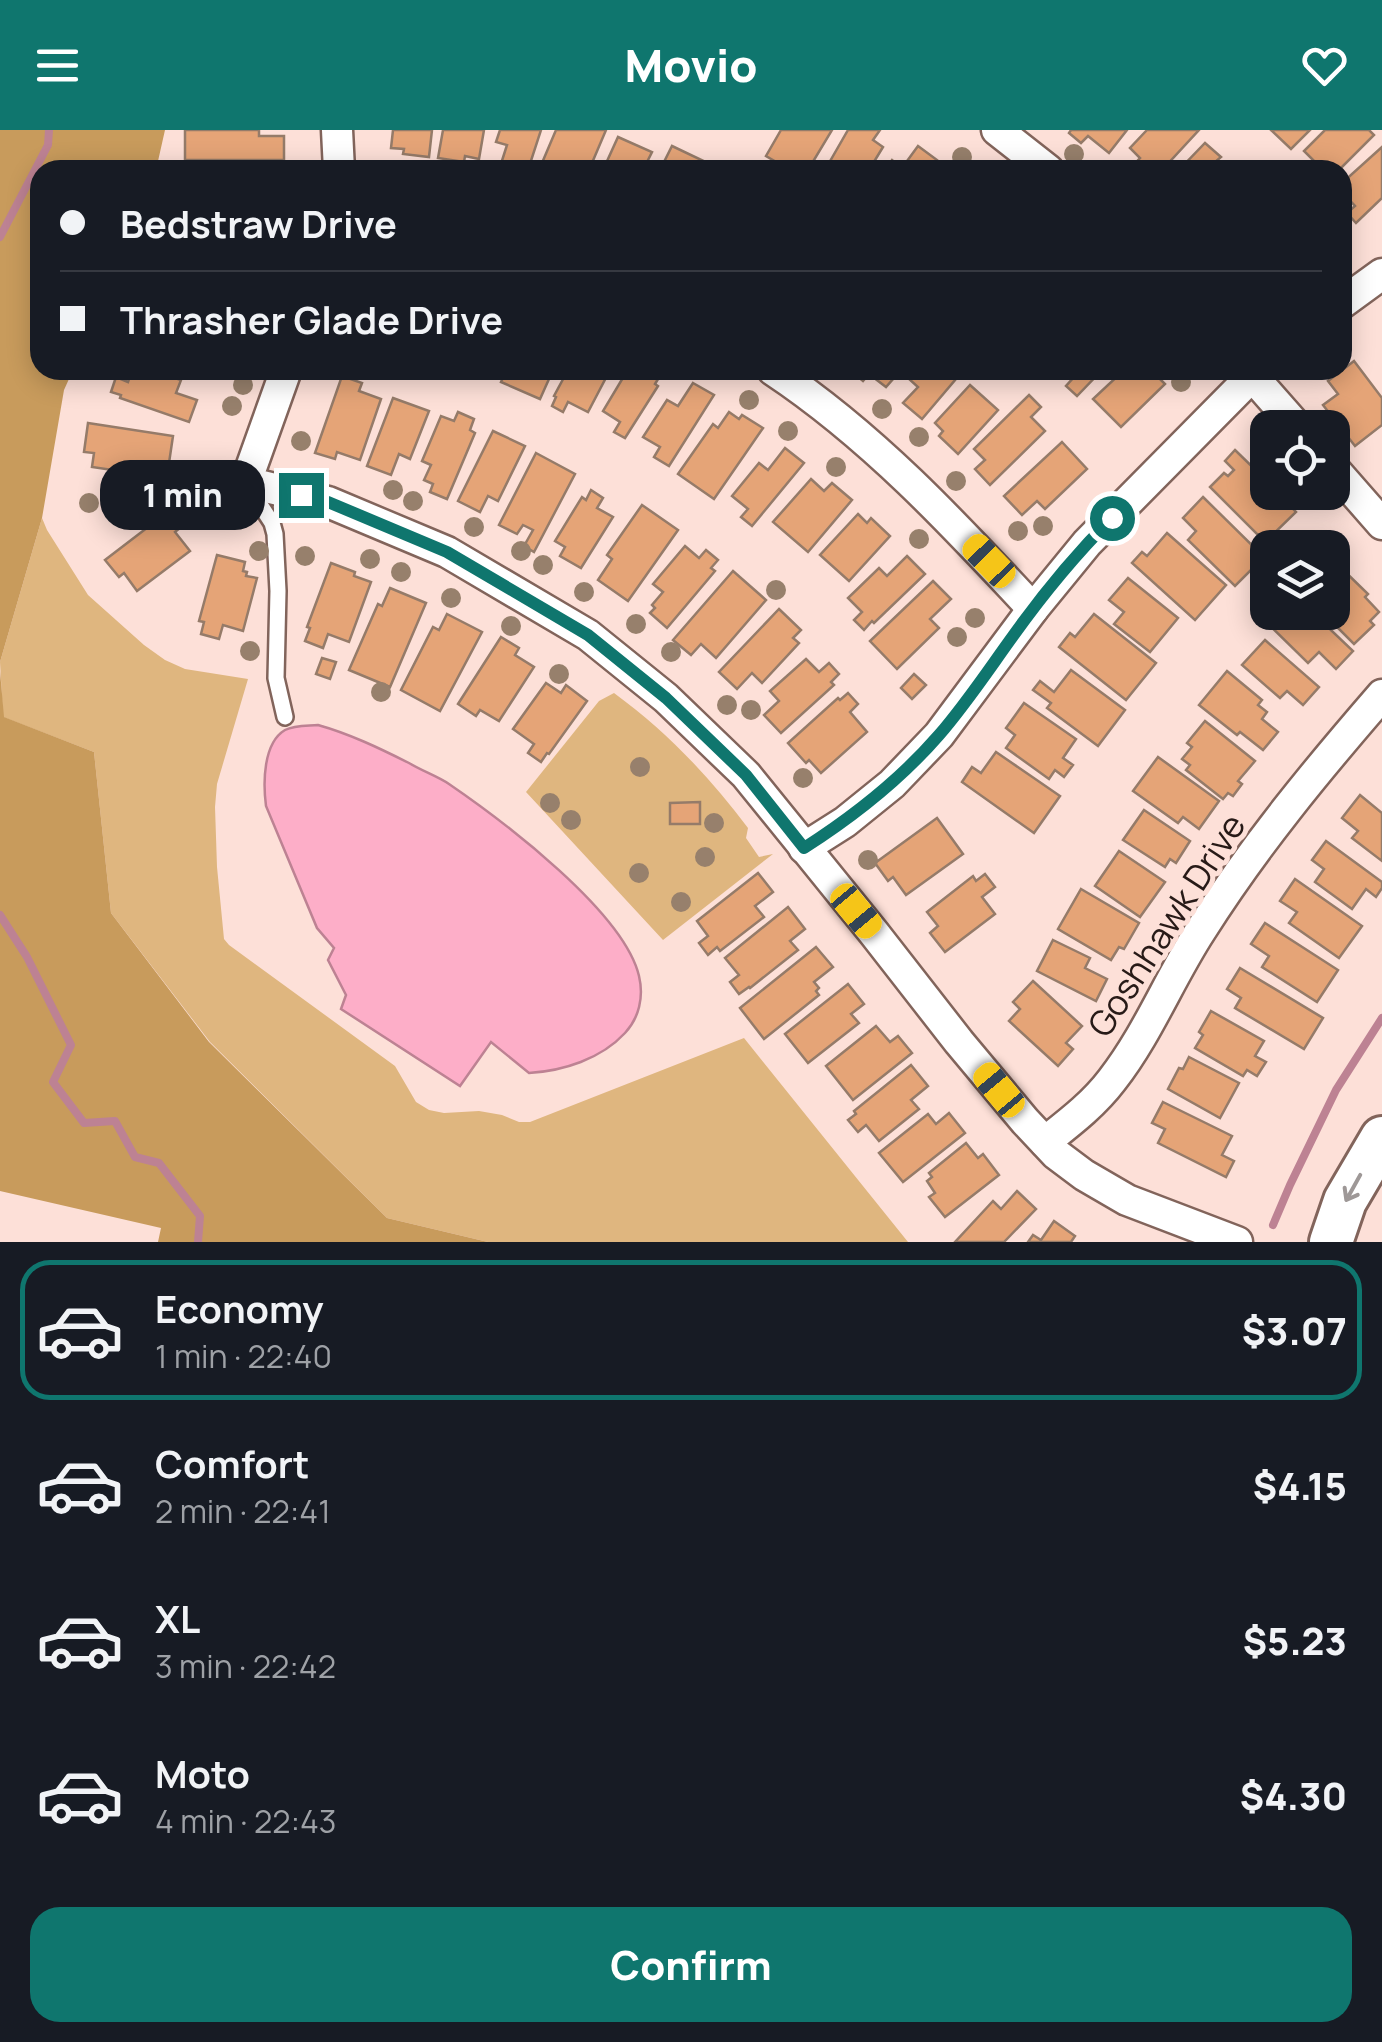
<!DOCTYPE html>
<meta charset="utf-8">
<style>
body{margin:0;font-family:Manrope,sans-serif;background:#20242c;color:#f1f3f6;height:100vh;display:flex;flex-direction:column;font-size:38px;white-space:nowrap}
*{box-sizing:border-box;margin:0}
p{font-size:32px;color:#9ea1a6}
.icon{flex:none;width:55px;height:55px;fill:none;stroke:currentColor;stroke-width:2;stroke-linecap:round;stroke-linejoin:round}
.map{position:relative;height:1112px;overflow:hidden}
.side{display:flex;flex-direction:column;background:#171b24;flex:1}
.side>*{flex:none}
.top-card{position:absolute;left:30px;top:30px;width:1322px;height:220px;border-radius:30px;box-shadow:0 5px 25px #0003;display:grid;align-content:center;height:220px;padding:0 30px;background:#171b24}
.controls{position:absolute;left:1250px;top:280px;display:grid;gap:20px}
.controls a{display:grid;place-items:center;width:100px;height:100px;border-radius:20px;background:#171b24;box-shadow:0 5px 25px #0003;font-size:50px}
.end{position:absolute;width:45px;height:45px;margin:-22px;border:12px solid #0f766e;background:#fff;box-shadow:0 0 0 5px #fff}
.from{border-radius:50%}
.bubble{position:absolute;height:70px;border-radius:30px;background:#171b24;box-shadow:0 5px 25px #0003;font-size:32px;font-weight:800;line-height:70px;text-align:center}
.car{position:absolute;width:30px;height:60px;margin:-30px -15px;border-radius:12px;box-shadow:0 0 8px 2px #0007;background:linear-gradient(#f5c518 24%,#345 0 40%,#f5c518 0 76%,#345 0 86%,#f5c518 0)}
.top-card b{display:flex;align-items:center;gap:35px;height:95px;font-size:38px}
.top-card b+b{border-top:2px solid #363941}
.top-card i{width:25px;height:25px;background:#f1f3f6}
ul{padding:18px 0 0;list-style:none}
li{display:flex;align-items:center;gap:30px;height:140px;margin:0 20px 15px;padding:0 10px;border:5px solid transparent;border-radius:30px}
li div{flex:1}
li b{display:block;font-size:38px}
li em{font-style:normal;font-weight:800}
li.selected{border-color:#0f766e}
li>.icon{width:90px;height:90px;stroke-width:1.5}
.action{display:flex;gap:20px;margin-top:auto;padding:20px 30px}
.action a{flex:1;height:115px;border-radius:30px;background:#0f766e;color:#fff;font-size:40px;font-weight:800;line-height:115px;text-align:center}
header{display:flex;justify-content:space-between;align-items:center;height:130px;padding:0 30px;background:#0f766e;color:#fff;font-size:45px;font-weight:800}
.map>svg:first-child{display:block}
.green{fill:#dfb67f}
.forest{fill:#c89b5c}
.water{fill:#fdaec8;stroke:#bd8293;stroke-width:2.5}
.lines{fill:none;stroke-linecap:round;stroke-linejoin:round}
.stream{stroke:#bd8293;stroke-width:8}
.building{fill:#e5a477;stroke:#957b69;stroke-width:2.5}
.lane-casing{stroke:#82645b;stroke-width:20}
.street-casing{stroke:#82645b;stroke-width:35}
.secondary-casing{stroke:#82645b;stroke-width:48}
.lane{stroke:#fff;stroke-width:15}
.street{stroke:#fff;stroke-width:30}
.secondary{stroke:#fff;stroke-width:42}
.tree{fill:#97806c}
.oneway{stroke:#9e9897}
.route{stroke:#0f766e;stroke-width:12}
.labels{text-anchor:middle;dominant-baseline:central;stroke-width:10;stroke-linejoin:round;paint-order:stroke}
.street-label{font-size:35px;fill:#271a17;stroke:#fde0d8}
</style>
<header><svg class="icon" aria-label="menu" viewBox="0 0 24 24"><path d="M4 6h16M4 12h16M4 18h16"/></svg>Movio<svg class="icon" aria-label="heart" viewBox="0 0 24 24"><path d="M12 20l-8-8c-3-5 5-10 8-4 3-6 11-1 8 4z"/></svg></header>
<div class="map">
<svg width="1382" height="1112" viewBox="0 0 1382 1112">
<rect width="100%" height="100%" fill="#fde0d8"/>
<g class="green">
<polygon points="42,388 47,400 88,465 144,515 165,530 185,539 248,549 217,654 215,677 217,737 224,809 229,815 395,936 416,972 429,980 444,983 479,981 502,985 519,992 530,992 744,908 908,1112 488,1112 387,1088 210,912 111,783 94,622 3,587 0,532"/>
<path d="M614 563C666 601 709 646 748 698L746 708 759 727 773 724 663 810 526 662 599 571Z"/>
</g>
<g class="forest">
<polygon points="0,0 165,0 156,40 40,40 40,240 73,240 64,260 42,388 0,532"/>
<polygon points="0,541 4,587 94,622 111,783 209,912 387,1088 488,1112 158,1112 161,1098 0,1061"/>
</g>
<path class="water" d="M318 595C350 604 379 618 409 633 422 641 437 646 449 654 503 691 624 782 639 846 644 867 639 888 625 903 601 929 563 941 529 943L491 912 460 956 341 879 346 865 328 830 334 818 317 798 266 676C263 653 263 613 285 600 295 595 307 596 318 595Z"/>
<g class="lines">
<g class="stream">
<polyline points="0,107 48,15 49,0"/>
<polyline points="0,785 27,827 71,915 53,952 84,993 115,991 135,1027 159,1033 200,1086 198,1112"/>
<polyline points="1273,1095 1290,1055 1336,960 1382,888"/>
</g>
</g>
<g class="building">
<polygon points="185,0 259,0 259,6 284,6 284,30 185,30"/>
<polygon points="393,0 432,0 429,27 403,24 404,19 391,18"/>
<polygon points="443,0 484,0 479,29 465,26 464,32 438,28"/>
<polygon points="500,0 541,0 528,40 499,40 507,15 496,12"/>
<polygon points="556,0 606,0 589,40 539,40"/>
<polygon points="781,0 832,0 808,40 790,40 766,26"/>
<polygon points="848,0 880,0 873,10 883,17 869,40 825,40"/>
<polygon points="1071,0 1127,0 1109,23 1088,6 1081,13 1069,3"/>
<polygon points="1147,0 1199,0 1162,40 1129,40 1140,28 1130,18"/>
<polygon points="1271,0 1310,0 1291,19"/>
<polygon points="1325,0 1369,0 1374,5 1339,40 1323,40 1304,21"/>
<polygon points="618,7 652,22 643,40 603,40"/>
<polygon points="1205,13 1221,27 1215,32 1223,40 1179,40"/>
<polygon points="672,16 710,34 707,40 660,40"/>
<polygon points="918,16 937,30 931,40 885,40 892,30 902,38"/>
<polygon points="1382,17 1382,68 1356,93 1347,83 1355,76 1342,62 1342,53"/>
<polygon points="1354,231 1382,268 1382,295 1355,316 1323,275 1338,264 1328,251"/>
<polygon points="132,240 151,240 181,250 176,263 197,270 189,292 120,268 121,265 111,262 116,247 128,252"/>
<polygon points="506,240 553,240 540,269 501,252"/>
<polygon points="568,240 610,240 588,282 568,272 563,282 552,276 556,267 554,266"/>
<polygon points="643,240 663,241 655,254 658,256 625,308 614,302 620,292 603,281 627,241 638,247"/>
<polygon points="850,240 901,240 886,257 869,244 863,251"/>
<polygon points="917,240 958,240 961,243 922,289 903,273 918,257 909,249"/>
<polygon points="1067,240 1102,240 1077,266 1066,256 1074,247"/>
<polygon points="1124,240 1160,240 1155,244 1165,254 1121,297 1093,269"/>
<polygon points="342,246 362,253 359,261 381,269 360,330 337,322 335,329 315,323"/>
<polygon points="693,253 714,265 669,336 654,327 660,317 643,307 667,270 678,276"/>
<polygon points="970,255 998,280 958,324 939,306 943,301 935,293"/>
<polygon points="1029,265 1041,277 1031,287 1045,301 990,355 975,339 985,330 974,319"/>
<polygon points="393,268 429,281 410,329 399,324 391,345 367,336"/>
<polygon points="458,282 474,289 470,300 475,303 447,369 430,362 433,354 424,350 431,335 422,331 441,286 454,291"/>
<polygon points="729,282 739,289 742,285 763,298 714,369 678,344 713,294 718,298"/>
<polygon points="88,293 173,306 169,333 165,332 163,343 153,342 153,346 92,337 94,323 84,322"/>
<polygon points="493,301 525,316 498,371 488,366 480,382 458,371"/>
<polygon points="1062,312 1087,339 1045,379 1037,371 1022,385 1004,366"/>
<polygon points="785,318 804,333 752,396 741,387 748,379 732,366 759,333 768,340"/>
<polygon points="1235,320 1268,352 1268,362 1277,362 1296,382 1265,412 1210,357 1224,343 1228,346 1234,340 1225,331"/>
<polygon points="536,323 575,344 534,422 524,416 533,400 523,395 517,404 499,395"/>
<polygon points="811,349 824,361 832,353 852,370 808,422 773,392"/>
<polygon points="591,360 603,368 597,378 613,387 581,438 560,426 565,417 555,411 582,367 586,370"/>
<polygon points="1203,367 1264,427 1235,456 1188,410 1196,401 1183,388"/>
<polygon points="642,375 678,400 628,471 598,450 612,429 607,425"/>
<polygon points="169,381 181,397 175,402 190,421 137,461 124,443 119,447 105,430"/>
<polygon points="858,384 867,393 871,388 890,406 849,451 820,425"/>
<polygon points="1167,403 1226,455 1195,490 1132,433 1142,422 1147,426"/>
<polygon points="685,416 699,428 706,420 718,430 711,438 715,441 667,498 650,483 655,478 652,475 663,462 653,454"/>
<polygon points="217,425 245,432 243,441 247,442 246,446 257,448 243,501 223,495 219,509 201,504 204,492 199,491"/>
<polygon points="907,426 925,444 874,493 872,491 864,500 854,490 862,482 848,468 879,438 887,446"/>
<polygon points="1332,429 1368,464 1365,467 1379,482 1370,491 1374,495 1354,514 1322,482 1332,482"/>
<polygon points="331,433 355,442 354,446 371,452 349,512 328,504 323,518 305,511 310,498 307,497"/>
<polygon points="733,441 766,470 716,528 701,514 691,525 673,510"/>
<polygon points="1128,448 1178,488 1150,522 1114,494 1124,482 1109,470"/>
<polygon points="933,451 951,469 930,489 939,498 897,539 870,511"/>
<polygon points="390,458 426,473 390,557 349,540 378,474 382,476"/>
<polygon points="779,479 801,500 793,508 799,513 762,553 752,543 737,559 719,542"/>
<polygon points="1269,482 1312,482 1353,521 1336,539 1319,522 1308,533 1263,489"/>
<polygon points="447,484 482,502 440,581 401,560 433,497 439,500"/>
<polygon points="1094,484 1156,533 1126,570 1059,517 1070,503 1075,507"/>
<polygon points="501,507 519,518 515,525 534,537 499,591 480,580 476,586 458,574"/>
<polygon points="1265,510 1319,557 1303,575 1287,561 1280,568 1242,535"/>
<polygon points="322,528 336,532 330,549 316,544"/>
<polygon points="806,529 819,542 829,533 839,544 831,552 834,555 781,603 764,585 779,571 770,561"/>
<polygon points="1071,540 1125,580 1098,616 1047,578 1051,573 1033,560 1040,551 1054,562"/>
<polygon points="1227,541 1262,570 1258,575 1267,582 1262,589 1278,602 1263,620 1240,602 1237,605 1199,575"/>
<polygon points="914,544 926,555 912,569 901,558"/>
<polygon points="546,553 561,563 566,555 587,571 549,624 547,623 541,632 528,623 534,614 513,599"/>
<polygon points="848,563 858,574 850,582 867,602 821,643 809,630 806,633 788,613 838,568 840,570"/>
<polygon points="1024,573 1076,609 1063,628 1073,635 1064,647 1055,640 1049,649 1006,618 1015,605 1006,598"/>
<polygon points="1205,591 1255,631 1238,651 1242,654 1233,666 1228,663 1223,669 1186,640 1190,635 1182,629 1192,617 1187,613"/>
<polygon points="996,622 1060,666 1034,703 962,652 972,637 981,643"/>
<polygon points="1158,627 1219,671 1199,699 1183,687 1178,693 1133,661"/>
<polygon points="1360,665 1382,683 1382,731 1352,708 1358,701 1342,688"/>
<polygon points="700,672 700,694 670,694 670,673"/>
<polygon points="1144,680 1190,711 1176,733 1170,729 1165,737 1123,710"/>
<polygon points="937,688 963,724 906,765 893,747 888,751 875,733"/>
<polygon points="1326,711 1382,752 1382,758 1376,767 1366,759 1352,779 1315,752 1324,739 1312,730"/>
<polygon points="1119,721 1165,752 1140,787 1095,756"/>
<polygon points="758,743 773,762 755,776 764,787 720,821 717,817 708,825 699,813 708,806 697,791"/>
<polygon points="985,744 995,757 982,767 995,784 945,822 930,803 938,796 927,782 973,746 976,751"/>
<polygon points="1295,749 1362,796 1339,828 1289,793 1297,782 1280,771"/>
<polygon points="1081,759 1139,793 1124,819 1119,817 1111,830 1058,799"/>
<polygon points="788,777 805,799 790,811 798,820 750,858 749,857 739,864 730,852 739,845 725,828"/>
<polygon points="1265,793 1338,840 1317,872 1262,837 1269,826 1251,814"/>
<polygon points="1053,810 1090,828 1085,838 1107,849 1096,871 1037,841"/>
<polygon points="816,817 833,837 814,852 819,858 816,861 819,865 764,909 740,878"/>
<polygon points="1240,838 1323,888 1304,919 1235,878 1241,868 1227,859"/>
<polygon points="1033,851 1082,896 1066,913 1073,919 1058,936 1009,891 1020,879 1013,872"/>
<polygon points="848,854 864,874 851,884 859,893 808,933 785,904"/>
<polygon points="1211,881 1264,911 1255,926 1266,932 1257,946 1247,940 1243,946 1195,918 1203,905 1199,902"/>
<polygon points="876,896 890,912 898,906 912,923 853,970 826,936"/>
<polygon points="1189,927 1239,953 1220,988 1168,959 1179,938 1183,939"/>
<polygon points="911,935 928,956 911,970 919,979 879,1011 866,995 858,1002 848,990 856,984 854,981"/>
<polygon points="1163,972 1232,1006 1222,1025 1234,1031 1226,1047 1158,1013 1165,999 1152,993"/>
<polygon points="949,983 965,1003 903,1052 879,1023 928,984 936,994"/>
<polygon points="966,1013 978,1028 983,1024 999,1045 945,1087 929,1067 935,1063 927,1051 932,1047 929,1043"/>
<polygon points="1017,1061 1036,1079 1004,1112 955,1112 993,1071 1001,1079"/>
<polygon points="1054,1091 1075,1106 1071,1112 1028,1112 1033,1105 1041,1110"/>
</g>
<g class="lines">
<g class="lane-casing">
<polyline id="lane" points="248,356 272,393 275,404 278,461 276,548 285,587"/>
</g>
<g class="street-casing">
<g id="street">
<polyline points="337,0 339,40"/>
<polyline points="997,0 1048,40"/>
<polyline points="1342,173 1382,144"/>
<polyline points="286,240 246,352 328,372 447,422 588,505 666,568 746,645 874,803 959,912 1025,991 1056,1024 1084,1045 1127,1070 1237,1112"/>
<path d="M773 240C871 305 953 393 1033 479"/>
<polyline points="1247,240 1298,298"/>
<polyline points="1332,337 1382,394"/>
<polyline points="804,718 845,692 892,654 939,605 1033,479 1087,413 1258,240"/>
<path d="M1045 1012C1069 993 1093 975 1112 950 1148 904 1169 849 1201 800 1254 716 1317 640 1382 565"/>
</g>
</g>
<g class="secondary-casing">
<polyline id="secondary" points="1331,1112 1345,1071 1382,1008"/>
</g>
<use href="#lane" class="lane"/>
<use href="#street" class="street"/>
<use href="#secondary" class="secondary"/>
</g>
<g class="tree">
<circle cx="1074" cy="24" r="10"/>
<circle cx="962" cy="27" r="10"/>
<circle cx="1181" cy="252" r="10"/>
<circle cx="243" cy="255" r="10"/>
<circle cx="749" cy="270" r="10"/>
<circle cx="232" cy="276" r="10"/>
<circle cx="882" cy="279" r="10"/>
<circle cx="788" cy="301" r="10"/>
<circle cx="919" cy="307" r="10"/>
<circle cx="301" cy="311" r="10"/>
<circle cx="836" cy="337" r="10"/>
<circle cx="179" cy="349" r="10"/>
<circle cx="956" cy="351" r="10"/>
<circle cx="393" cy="360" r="10"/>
<circle cx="131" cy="365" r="10"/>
<circle cx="110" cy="367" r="10"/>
<circle cx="413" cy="371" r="10"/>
<circle cx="89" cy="373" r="10"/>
<circle cx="186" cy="374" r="10"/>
<circle cx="1043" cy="396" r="10"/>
<circle cx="474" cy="397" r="10"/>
<circle cx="1018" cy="401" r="10"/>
<circle cx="919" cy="409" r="10"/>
<circle cx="259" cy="421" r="10"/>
<circle cx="521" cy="421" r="10"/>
<circle cx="305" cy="426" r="10"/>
<circle cx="370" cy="429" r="10"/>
<circle cx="543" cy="435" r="10"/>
<circle cx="401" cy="442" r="10"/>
<circle cx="776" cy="460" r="10"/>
<circle cx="584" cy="462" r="10"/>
<circle cx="451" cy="468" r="10"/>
<circle cx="975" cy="488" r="10"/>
<circle cx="636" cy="494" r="10"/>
<circle cx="511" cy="496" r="10"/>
<circle cx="957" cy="507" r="10"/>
<circle cx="250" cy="521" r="10"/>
<circle cx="671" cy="522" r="10"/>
<circle cx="559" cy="544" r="10"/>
<circle cx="381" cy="562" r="10"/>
<circle cx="727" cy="575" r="10"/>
<circle cx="751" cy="580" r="10"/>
<circle cx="640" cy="637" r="10"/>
<circle cx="803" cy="648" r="10"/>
<circle cx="550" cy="673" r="10"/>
<circle cx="571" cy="690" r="10"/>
<circle cx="714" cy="693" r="10"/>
<circle cx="705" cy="727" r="10"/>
<circle cx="868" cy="730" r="10"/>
<circle cx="639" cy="743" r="10"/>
<circle cx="681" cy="772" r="10"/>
</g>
<defs><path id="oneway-shaft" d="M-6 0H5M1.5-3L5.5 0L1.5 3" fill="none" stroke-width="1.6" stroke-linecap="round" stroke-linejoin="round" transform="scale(2.5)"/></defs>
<use class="oneway" href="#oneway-shaft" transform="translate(1353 1058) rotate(119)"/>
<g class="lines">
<path class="route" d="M301 365 328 372 447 422 588 505 666 568 746 645 804 718C854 686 900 650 939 605 966 574 989 539 1013 506 1043 464 1076 424 1112 388"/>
</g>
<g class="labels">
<g class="street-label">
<text transform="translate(1166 795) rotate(-57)">Goshhawk Drive</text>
</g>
</g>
</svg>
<div class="controls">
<a><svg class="icon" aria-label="locate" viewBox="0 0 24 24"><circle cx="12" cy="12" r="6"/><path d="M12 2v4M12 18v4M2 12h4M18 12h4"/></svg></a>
<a><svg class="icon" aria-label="layers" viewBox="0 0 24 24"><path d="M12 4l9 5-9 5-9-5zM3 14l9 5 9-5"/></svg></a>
</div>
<i class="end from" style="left:1112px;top:388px"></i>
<i class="end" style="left:301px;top:365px"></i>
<div class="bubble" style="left:100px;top:330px;width:165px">1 min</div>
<i class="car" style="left:989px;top:431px;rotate:316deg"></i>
<i class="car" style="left:856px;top:781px;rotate:140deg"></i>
<i class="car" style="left:999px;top:960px;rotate:320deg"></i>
<div class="top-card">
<b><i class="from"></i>Bedstraw Drive</b>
<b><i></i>Thrasher Glade Drive</b>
</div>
</div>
<section class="side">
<ul>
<li class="selected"><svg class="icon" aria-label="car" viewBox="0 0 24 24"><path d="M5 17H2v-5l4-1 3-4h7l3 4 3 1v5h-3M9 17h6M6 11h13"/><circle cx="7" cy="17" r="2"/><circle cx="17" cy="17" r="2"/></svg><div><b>Economy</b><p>1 min · 22:40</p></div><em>$3.07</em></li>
<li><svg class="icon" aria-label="car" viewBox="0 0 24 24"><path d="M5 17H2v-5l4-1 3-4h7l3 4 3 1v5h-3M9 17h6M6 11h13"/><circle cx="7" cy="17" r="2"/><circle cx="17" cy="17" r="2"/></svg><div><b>Comfort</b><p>2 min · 22:41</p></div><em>$4.15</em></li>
<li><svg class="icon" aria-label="car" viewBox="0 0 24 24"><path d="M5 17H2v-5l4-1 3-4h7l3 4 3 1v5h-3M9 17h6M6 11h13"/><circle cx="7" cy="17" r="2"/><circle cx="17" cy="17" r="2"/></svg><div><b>XL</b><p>3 min · 22:42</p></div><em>$5.23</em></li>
<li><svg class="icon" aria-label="car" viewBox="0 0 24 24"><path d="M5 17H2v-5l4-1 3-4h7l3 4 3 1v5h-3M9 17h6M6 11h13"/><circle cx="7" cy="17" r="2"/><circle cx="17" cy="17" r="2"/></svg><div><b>Moto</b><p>4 min · 22:43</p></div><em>$4.30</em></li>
</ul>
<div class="action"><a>Confirm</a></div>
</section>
